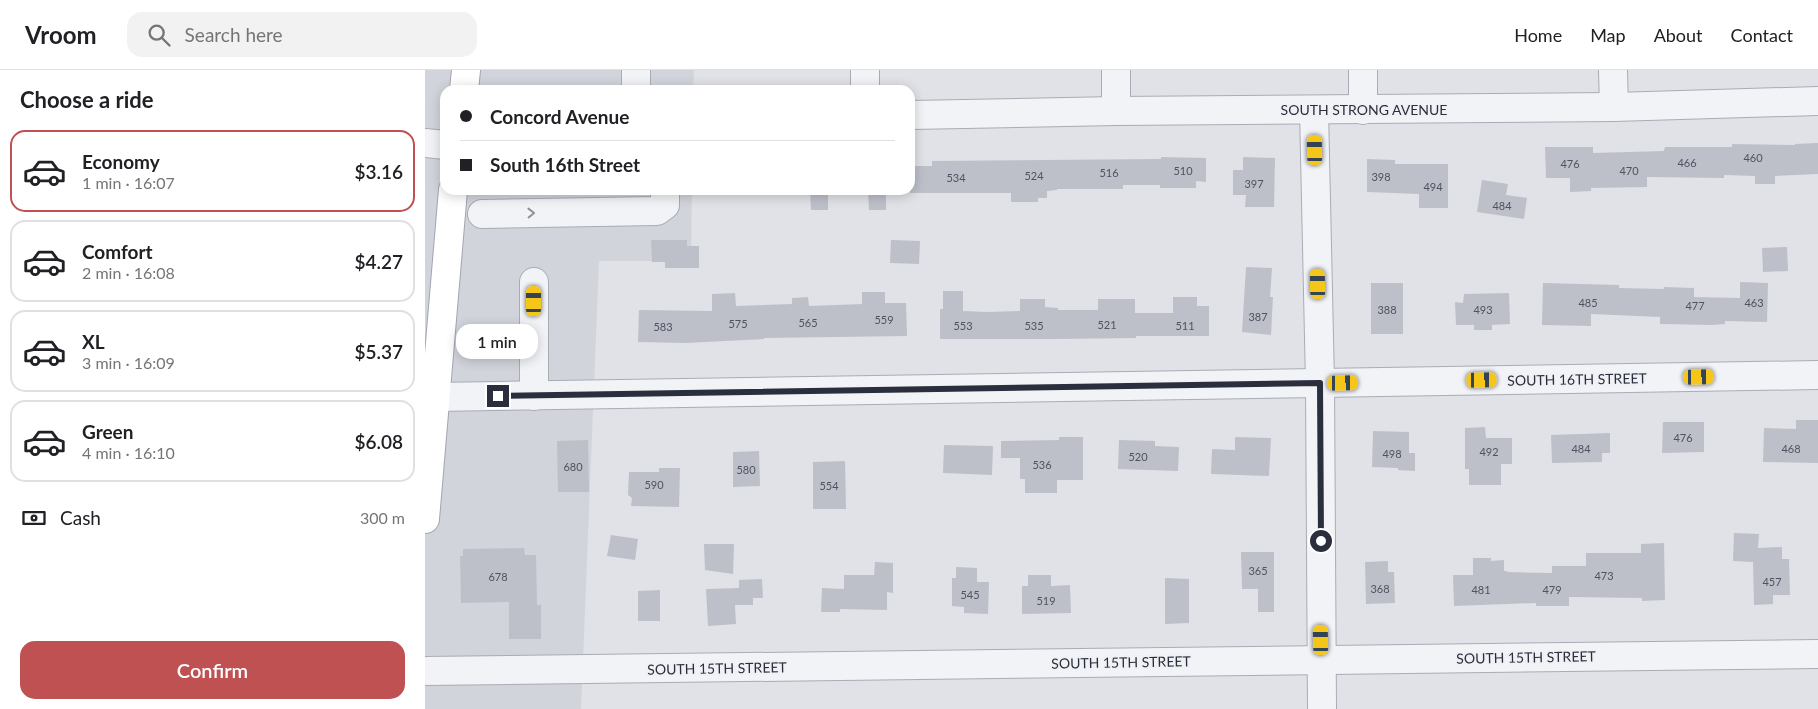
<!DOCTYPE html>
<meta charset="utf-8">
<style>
body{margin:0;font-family:Lato,sans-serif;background:#f2f2f2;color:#202124;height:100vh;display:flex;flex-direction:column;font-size:19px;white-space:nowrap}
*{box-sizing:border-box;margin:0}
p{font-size:16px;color:#757577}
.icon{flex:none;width:28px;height:28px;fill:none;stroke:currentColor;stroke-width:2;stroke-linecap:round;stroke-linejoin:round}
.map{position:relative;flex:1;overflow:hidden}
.sheet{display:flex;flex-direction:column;background:#fff;width:425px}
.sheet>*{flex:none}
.top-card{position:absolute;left:15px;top:15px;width:475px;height:110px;border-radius:15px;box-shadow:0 2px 12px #0003;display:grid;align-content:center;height:110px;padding:0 20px;background:#fff}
.end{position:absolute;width:22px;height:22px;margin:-11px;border:6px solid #2a2e3d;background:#fff;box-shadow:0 0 0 2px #fff}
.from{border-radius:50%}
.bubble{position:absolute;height:35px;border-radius:15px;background:#fff;box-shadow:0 2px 12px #0003;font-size:16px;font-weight:600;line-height:35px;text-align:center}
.car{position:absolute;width:15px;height:30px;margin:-15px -8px;border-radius:6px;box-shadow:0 0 4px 1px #0007;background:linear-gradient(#f5c518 24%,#345 0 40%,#f5c518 0 76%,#345 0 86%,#f5c518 0)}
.top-card b{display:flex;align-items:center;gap:18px;height:48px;font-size:19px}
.top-card b+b{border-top:1px solid #e0e0e0}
.top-card i{width:12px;height:12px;background:#202124}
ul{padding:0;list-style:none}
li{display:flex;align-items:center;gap:15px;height:82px;margin:0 10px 8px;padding:0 10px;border:2px solid #e0e0e0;border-radius:15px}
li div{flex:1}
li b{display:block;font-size:19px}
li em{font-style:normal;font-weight:600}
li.on{border-color:#bf5153}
li>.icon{width:45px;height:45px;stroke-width:1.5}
h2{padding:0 20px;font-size:22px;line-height:60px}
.pay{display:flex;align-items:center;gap:12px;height:55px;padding:0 20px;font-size:19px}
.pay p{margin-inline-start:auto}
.cta{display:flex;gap:10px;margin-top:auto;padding:10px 20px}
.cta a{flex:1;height:58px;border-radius:15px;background:#bf5153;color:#fff;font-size:20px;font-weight:600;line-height:58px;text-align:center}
header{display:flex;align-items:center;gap:30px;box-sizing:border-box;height:70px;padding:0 25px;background:#fff;border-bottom:1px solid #e0e0e0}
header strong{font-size:24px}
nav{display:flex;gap:28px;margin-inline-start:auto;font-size:18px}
.search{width:350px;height:45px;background:#f2f2f2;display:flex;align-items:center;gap:12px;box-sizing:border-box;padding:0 18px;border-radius:15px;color:#757577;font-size:19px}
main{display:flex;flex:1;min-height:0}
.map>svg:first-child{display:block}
.built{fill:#d2d4dc}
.building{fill:#bdc0c9}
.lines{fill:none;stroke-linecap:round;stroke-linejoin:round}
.minor-casing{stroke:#a9acb4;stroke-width:30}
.major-casing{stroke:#a0a5b1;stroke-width:30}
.minor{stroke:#f2f3f6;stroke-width:28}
.major{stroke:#fff;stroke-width:28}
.oneway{stroke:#8e909a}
.route{stroke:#2a2e3d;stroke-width:6}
.labels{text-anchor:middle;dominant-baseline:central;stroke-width:4;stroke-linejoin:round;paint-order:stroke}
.number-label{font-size:11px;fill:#4f5260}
.street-label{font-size:14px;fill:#2a2e3d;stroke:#eff1f5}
</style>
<header>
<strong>Vroom</strong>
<div class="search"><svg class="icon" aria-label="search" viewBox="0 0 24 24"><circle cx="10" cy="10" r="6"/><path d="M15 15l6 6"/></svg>Search here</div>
<nav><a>Home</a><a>Map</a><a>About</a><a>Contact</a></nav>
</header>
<main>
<section class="sheet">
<h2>Choose a ride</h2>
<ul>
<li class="on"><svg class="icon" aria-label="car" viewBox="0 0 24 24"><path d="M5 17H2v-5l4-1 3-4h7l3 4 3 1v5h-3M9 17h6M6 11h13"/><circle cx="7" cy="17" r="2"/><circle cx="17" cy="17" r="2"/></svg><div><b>Economy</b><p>1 min · 16:07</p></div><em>$3.16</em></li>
<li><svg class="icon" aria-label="car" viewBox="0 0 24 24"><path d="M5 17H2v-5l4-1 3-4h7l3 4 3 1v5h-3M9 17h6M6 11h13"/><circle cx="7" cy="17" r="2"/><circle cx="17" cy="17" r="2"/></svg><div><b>Comfort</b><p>2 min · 16:08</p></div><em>$4.27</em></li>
<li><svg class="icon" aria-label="car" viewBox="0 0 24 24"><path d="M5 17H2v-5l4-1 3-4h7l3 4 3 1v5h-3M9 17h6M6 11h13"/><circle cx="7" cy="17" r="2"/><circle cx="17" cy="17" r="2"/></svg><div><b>XL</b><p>3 min · 16:09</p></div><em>$5.37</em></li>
<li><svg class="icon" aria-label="car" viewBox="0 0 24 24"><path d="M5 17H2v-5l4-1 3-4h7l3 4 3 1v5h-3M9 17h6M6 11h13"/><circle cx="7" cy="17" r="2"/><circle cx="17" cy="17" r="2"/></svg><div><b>Green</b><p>4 min · 16:10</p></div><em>$6.08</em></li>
</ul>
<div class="pay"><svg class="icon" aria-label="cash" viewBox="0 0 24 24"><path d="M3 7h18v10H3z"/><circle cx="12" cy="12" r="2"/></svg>Cash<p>300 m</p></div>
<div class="cta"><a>Confirm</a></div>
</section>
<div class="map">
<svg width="1393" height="639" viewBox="0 0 1393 639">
<rect width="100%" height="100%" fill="#e0e2e7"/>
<polygon class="built" points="0,0 269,0 268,20 20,20 20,120 267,120 266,191 174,191 156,639 0,639"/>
<g class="building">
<polygon points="1393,73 1393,104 1350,106 1350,114 1330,114 1330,106 1299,105 1299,108 1222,107 1222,117 1166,118 1166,121 1145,122 1145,108 1121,108 1120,77 1168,77 1168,83 1239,81 1240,77 1307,77 1307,74 1370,75 1370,74"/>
<polygon points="736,87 781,88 781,112 771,111 771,118 735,118 735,115 698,115 698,119 632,119 632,120 622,121 622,128 613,128 613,132 586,132 586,123 485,123 485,96 507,96 507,91 736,89"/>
<polygon points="818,87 850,88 849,137 820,137 821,125 808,125 808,100 818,100"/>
<polygon points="942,89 970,90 970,94 1023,94 1023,138 994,138 994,124 942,122"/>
<polygon points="1057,110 1083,114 1081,125 1102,128 1099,149 1052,142"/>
<polygon points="385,120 403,120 403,140 386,140"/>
<polygon points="443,120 461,120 461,140 444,140"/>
<polygon points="226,170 262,170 262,176 274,176 274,198 240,198 240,192 227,192"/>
<polygon points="466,170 495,171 494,194 465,193"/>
<polygon points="1362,177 1363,201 1338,202 1337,178"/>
<polygon points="821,197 847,198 845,227 848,227 846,265 817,262"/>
<polygon points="1315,212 1343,213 1342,252 1300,251 1300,254 1287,255 1235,254 1235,247 1166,244 1166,256 1117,255 1118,213 1194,215 1194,218 1239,219 1239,217 1269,218 1269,227 1315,228"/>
<rect x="946" y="213" width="32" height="51"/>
<polygon points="518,221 538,221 538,241 562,242 595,241 595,229 620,229 620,237 633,238 633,240 673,240 673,229 710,229 710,243 748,243 748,227 772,227 772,236 784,236 784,266 711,266 711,268 632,269 515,269 515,239 518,239"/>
<polygon points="437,222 460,222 460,233 481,233 482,266 339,268 339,269 261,273 213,272 214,240 287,241 287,224 310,223 311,236 367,234 367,228 383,227 384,236 437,234"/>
<polygon points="1084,223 1085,254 1067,255 1067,260 1049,260 1049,255 1031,255 1030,232 1038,233 1039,224"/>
<polygon points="1371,350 1393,350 1393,393 1338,392 1339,358 1371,359"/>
<polygon points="1238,352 1279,352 1279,382 1237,383"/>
<polygon points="1060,357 1061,368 1087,368 1087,394 1076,394 1076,415 1044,415 1044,399 1040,399 1040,358"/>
<polygon points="948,361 984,362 984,383 990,383 990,401 973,400 973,398 947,397"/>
<polygon points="1185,363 1185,383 1177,383 1177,392 1127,393 1126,365"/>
<polygon points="634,367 658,367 658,410 632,410 632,423 600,423 600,409 595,409 595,388 576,388 576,371 634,370"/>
<polygon points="810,367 846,368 844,406 786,404 787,379 810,380"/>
<polygon points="163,370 164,422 133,422 132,371"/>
<polygon points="694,370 730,371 730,376 754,377 753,401 693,399"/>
<polygon points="519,375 568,376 567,405 518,403"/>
<polygon points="334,381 335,416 308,417 308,382"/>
<polygon points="420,391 421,439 388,439 388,392"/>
<polygon points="234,398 255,398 254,437 206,436 207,428 203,425 204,402 234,402"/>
<polygon points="1309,463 1334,464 1333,478 1357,477 1357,489 1364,489 1365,525 1348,525 1348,534 1329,535 1328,492 1308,491"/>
<polygon points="186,465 213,469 210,490 182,486"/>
<polygon points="1239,473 1240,530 1217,531 1217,528 1144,527 1144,536 1111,536 1111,533 1029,536 1028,505 1048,505 1048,488 1066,488 1066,491 1079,490 1079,501 1082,501 1082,502 1127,503 1127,496 1161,496 1161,483 1216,483 1216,474"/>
<polygon points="279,474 309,474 308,504 280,500"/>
<polygon points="99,478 100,485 111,485 112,535 116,535 116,569 84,569 84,532 36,533 35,486 38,486 38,479"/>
<polygon points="816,482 849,482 849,542 833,542 833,519 817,519"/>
<polygon points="963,491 963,502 969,502 970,533 941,534 940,492"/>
<polygon points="450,492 468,493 468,523 462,522 462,540 415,539 415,542 396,542 397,518 419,519 419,505 449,505"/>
<polygon points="531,497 552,498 552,512 564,512 563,544 539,543 539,537 527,536 527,508 531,508"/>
<polygon points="603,505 626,505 626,516 645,515 646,543 597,544 597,516 603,516"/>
<polygon points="740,508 764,509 764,553 740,554"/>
<polygon points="337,509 338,528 328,528 328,535 310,535 311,554 283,556 281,519 314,518 314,510"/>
<polygon points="235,520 235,551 213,551 213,521"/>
</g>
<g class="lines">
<g class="minor-casing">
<g id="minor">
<polyline points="440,0 440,20"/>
<polyline points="691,0 691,41"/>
<polyline points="938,0 938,40"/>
<polyline points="1188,0 1189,37"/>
<polyline points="211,20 211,0"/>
<polyline points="889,40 895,313 897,639"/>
<polyline points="485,45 691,41 1189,37 1393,31"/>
<polyline points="0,73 20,75"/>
<polyline points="57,144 232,141 240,135 240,120"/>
<polyline points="109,212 109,326"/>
<polyline points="11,327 1393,305"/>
<polyline points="0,601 1393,584"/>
</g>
</g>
<g class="major-casing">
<g id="major">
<polyline points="39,20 41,0"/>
<polyline points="0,449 28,120"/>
</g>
</g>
<use href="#minor" class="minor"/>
<use href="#major" class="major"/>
</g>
<defs><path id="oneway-chevron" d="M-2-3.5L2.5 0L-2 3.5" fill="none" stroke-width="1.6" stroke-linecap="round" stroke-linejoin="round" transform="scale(1.25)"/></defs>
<use class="oneway" href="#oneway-chevron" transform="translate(106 143) rotate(-1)"/>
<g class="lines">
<polyline class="route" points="73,326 895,313 896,471"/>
</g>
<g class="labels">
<g class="number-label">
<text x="1328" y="87">460</text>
<text x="1262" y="92">466</text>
<text x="1145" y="93">476</text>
<text x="758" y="100">510</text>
<text x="1204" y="100">470</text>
<text x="684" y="102">516</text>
<text x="609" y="105">524</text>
<text x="956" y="106">398</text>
<text x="531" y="107">534</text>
<text x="829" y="113">397</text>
<text x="1008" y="116">494</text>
<text x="1077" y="135">484</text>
<text x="1163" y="232">485</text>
<text x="1329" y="232">463</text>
<text x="1270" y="235">477</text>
<text x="962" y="239">388</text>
<text x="1058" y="239">493</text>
<text x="833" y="246">387</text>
<text x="459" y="249">559</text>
<text x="383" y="252">565</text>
<text x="313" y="253">575</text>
<text x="682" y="254">521</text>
<text x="538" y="255">553</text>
<text x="609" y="255">535</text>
<text x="760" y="255">511</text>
<text x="238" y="256">583</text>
<text x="1258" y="367">476</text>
<text x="1156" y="378">484</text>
<text x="1366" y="378">468</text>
<text x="1064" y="381">492</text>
<text x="967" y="383">498</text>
<text x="713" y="386">520</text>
<text x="617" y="394">536</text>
<text x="148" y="396">680</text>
<text x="321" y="399">580</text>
<text x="229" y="414">590</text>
<text x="404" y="415">554</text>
<text x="833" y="500">365</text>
<text x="1179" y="505">473</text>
<text x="73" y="506">678</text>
<text x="1347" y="511">457</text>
<text x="955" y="518">368</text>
<text x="1056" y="519">481</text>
<text x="1127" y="519">479</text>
<text x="545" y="524">545</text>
<text x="621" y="530">519</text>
</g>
<g class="street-label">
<text x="939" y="39">SOUTH STRONG AVENUE</text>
<text transform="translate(1152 309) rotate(-1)">SOUTH 16TH STREET</text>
<text transform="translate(1101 587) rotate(-1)">SOUTH 15TH STREET</text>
<text transform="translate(696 592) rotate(-1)">SOUTH 15TH STREET</text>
<text transform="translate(292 598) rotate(-1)">SOUTH 15TH STREET</text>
</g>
</g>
</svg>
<i class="end from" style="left:896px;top:471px"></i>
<i class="end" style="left:73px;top:326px"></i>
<div class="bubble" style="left:31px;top:254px;width:82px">1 min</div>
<i class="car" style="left:890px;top:80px;rotate:359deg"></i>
<i class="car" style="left:893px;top:214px;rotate:359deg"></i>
<i class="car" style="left:109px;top:231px;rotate:0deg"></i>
<i class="car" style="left:1274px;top:307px;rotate:89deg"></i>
<i class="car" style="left:1057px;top:310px;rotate:89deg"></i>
<i class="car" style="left:918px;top:313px;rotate:89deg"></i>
<i class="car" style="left:896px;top:570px;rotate:359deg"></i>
<div class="top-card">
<b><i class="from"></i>Concord Avenue</b>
<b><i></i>South 16th Street</b>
</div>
</div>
</main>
